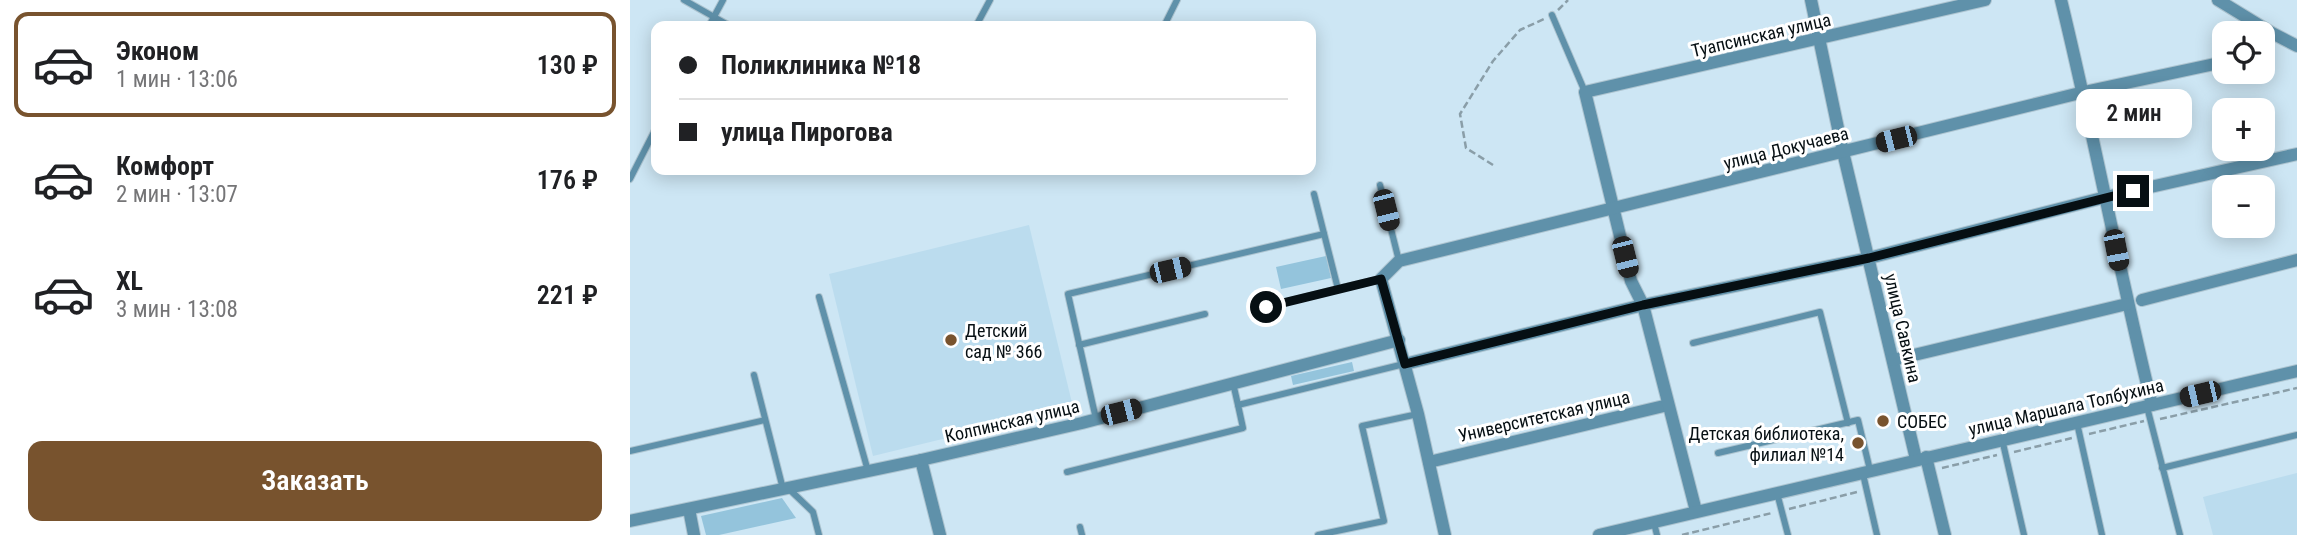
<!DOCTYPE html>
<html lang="ru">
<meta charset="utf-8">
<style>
body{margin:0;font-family:"Roboto Condensed",sans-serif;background:#f2f2f2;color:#202124;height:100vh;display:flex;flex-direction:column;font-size:26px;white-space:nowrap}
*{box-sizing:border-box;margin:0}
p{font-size:23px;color:#757577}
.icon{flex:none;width:38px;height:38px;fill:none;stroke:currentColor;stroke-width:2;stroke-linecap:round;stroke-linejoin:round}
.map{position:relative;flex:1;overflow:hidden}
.sheet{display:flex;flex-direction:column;background:#fff;width:630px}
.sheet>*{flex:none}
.hud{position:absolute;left:21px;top:21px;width:665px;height:154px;border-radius:14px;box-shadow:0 4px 18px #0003;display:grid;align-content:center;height:154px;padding:0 28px;background:#fff}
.controls{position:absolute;left:1582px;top:21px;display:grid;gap:14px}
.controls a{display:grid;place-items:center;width:63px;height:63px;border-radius:14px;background:#fff;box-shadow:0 4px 18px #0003;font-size:35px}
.end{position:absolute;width:32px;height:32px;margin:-16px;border:9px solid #060f13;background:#fff;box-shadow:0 0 0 4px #fff}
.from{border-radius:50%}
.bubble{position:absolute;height:49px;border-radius:14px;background:#fff;box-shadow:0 4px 18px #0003;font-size:23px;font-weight:600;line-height:49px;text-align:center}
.car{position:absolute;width:21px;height:42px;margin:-21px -10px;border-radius:9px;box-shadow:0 0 5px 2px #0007;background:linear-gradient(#222 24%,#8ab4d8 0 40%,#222 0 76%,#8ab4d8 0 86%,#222 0)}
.hud b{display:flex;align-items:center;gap:24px;height:66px;font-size:26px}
.hud b+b{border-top:2px solid #e0e0e0}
.hud i{width:18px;height:18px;background:#202124}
ul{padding:12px 0 0;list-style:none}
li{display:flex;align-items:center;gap:21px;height:105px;margin:0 14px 10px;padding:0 14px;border:4px solid transparent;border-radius:14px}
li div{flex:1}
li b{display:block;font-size:26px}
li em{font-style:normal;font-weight:600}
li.selected{border-color:#78532e}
li>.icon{width:63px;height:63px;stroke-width:1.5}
.primary-button{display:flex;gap:14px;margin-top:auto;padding:14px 28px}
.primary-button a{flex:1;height:80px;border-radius:14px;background:#78532e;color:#fff;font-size:28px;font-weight:600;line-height:80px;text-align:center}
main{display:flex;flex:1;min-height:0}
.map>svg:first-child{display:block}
.built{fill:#bbdcee}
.green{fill:#94c4dc}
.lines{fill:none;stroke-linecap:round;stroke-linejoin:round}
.service-casing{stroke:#adc4d0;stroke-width:8}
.minor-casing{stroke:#adc4d0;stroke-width:14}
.path{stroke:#8a9ea8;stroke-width:2.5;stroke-dasharray:7 3.5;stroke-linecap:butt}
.service{stroke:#5f91aa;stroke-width:6}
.minor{stroke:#5f91aa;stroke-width:12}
.route{stroke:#060f13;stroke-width:9}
.poi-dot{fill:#78532e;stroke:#fff;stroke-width:2.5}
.labels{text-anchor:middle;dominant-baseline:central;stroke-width:6;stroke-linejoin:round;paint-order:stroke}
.street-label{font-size:18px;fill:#060f13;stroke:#fff}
.poi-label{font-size:18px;fill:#060f13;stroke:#fff;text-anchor:start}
</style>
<main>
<section class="sheet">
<ul>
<li class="selected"><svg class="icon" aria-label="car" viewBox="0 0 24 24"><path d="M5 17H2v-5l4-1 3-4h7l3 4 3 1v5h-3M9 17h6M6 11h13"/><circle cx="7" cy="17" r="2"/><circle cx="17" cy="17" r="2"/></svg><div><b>Эконом</b><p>1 мин · 13:06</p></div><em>130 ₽</em></li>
<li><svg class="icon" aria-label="car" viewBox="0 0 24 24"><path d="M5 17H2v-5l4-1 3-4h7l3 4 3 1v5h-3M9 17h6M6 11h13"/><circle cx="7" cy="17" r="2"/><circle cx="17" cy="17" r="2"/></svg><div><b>Комфорт</b><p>2 мин · 13:07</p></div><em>176 ₽</em></li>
<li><svg class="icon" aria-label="car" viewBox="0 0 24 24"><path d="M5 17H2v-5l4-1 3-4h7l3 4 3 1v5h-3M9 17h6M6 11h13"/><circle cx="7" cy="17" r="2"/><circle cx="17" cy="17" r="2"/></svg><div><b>XL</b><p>3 мин · 13:08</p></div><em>221 ₽</em></li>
</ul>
<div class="primary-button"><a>Заказать</a></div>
</section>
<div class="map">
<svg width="1667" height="535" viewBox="0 0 1667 535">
<rect width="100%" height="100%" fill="#cde6f4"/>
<g class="built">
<polygon points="399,225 443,407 243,456 199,274"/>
<polygon points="1667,473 1667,535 1583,535 1573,497"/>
</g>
<g class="green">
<polygon points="696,256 701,278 651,289 646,267"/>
<polygon points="722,362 724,371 663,385 661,376"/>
<polygon points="152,498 166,518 89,535 76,535 71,516"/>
</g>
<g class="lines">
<g class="service-casing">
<g id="service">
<polyline points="54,0 100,26"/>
<polyline points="922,15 955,92"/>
<polyline points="79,26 93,0"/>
<polyline points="346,26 360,0"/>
<polyline points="534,26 547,0"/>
<polyline points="0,179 26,128"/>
<polyline points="750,185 769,261"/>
<polyline points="684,194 708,289 751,279"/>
<polyline points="189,297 238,471"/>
<polyline points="636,307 708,289"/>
<polyline points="1063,343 1190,312 1218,423"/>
<polyline points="449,345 575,314"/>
<polyline points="124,375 153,489"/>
<polyline points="603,383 608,405 774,364"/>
<polyline points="1517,407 1550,535"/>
<polyline points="466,419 438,294 694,234"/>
<polyline points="1447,423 1472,535"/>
<polyline points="1372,439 1394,535"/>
<polyline points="0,451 135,420"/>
<polyline points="1088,453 1228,420 1240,470"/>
<polyline points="1532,468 1667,435"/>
<polyline points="437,472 613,428 608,405"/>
<polyline points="1233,474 1247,535"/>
<polyline points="159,489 183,512 189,535"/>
<polyline points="1147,493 1158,535"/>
<polyline points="1024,523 1027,535"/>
<polyline points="450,527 452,535"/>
<polyline points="688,535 754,521 732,426 788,414"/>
</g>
</g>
<g class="minor-casing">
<g id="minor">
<polyline points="1181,0 1213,152 1286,459"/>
<path d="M1431 0C1464 135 1489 271 1522 405"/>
<polyline points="1588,0 1642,33 1667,46"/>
<polyline points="1512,300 1667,260"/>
<polyline points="1263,360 1497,304"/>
<polyline points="775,364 1013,305 1239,258 1476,197 1667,154"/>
<polyline points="1296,457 1315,535"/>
<polyline points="291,460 310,535"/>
<polyline points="799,462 1038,405"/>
<polyline points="59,509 64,535"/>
<polyline points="1066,511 1013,305 1001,281 955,92 1355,0"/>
<polyline points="0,521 291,460 452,423 769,340"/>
<polyline points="815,535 788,414 751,279 769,261 1454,92 1594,62"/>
<polyline points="969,535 1667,371"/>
</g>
</g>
<g class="path">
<polyline points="928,10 938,0"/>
<polyline points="863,165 836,148 830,114 863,61 890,30 914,19"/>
<polyline points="1530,419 1667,388"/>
<polyline points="1459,434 1514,421"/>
<polyline points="1384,452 1442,438"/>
<polyline points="1312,468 1367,455"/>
<polyline points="1159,509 1227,492"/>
<polyline points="1052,535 1142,513"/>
</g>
<use href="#service" class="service"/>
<use href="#minor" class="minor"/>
</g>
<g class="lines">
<polyline class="route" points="636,307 751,279 775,364 1013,305 1239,258 1503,191"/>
</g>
<g class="poi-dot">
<circle cx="321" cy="340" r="7"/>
<circle cx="1253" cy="421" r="7"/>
<circle cx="1228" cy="443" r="7"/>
</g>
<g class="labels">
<g class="street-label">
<text transform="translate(1131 35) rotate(-13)">Туапсинская улица</text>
<text transform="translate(1156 148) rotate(-14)">улица Докучаева</text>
<text transform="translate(1273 328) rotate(77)">улица Савкина</text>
<text transform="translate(1436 407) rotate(-13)">улица Маршала Толбухина</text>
<text transform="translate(914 416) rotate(-13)">Университетская улица</text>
<text transform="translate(382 421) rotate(-13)">Колпинская улица</text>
</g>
<g class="poi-label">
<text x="335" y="330">Детский<tspan x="335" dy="21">сад № 366</tspan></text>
<text x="1267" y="421">СОБЕС</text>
<text x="1214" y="433" text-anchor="end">Детская библиотека,<tspan x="1214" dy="21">филиал №14</tspan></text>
</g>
</g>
</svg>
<div class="controls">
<a><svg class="icon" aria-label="locate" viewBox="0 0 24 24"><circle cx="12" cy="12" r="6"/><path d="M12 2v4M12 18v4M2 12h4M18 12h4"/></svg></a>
<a>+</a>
<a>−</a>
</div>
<i class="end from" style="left:636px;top:307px"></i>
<i class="end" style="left:1503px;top:191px"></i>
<div class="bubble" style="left:1446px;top:89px;width:116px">2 мин</div>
<i class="car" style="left:1266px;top:139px;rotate:256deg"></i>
<i class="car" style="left:756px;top:210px;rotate:166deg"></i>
<i class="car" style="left:1486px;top:250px;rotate:169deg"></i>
<i class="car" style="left:995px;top:257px;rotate:166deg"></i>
<i class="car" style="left:540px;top:270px;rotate:77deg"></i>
<i class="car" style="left:1570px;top:394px;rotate:257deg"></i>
<i class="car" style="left:491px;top:412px;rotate:76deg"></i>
<div class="hud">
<b><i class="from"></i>Поликлиника №18</b>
<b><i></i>улица Пирогова</b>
</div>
</div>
</main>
